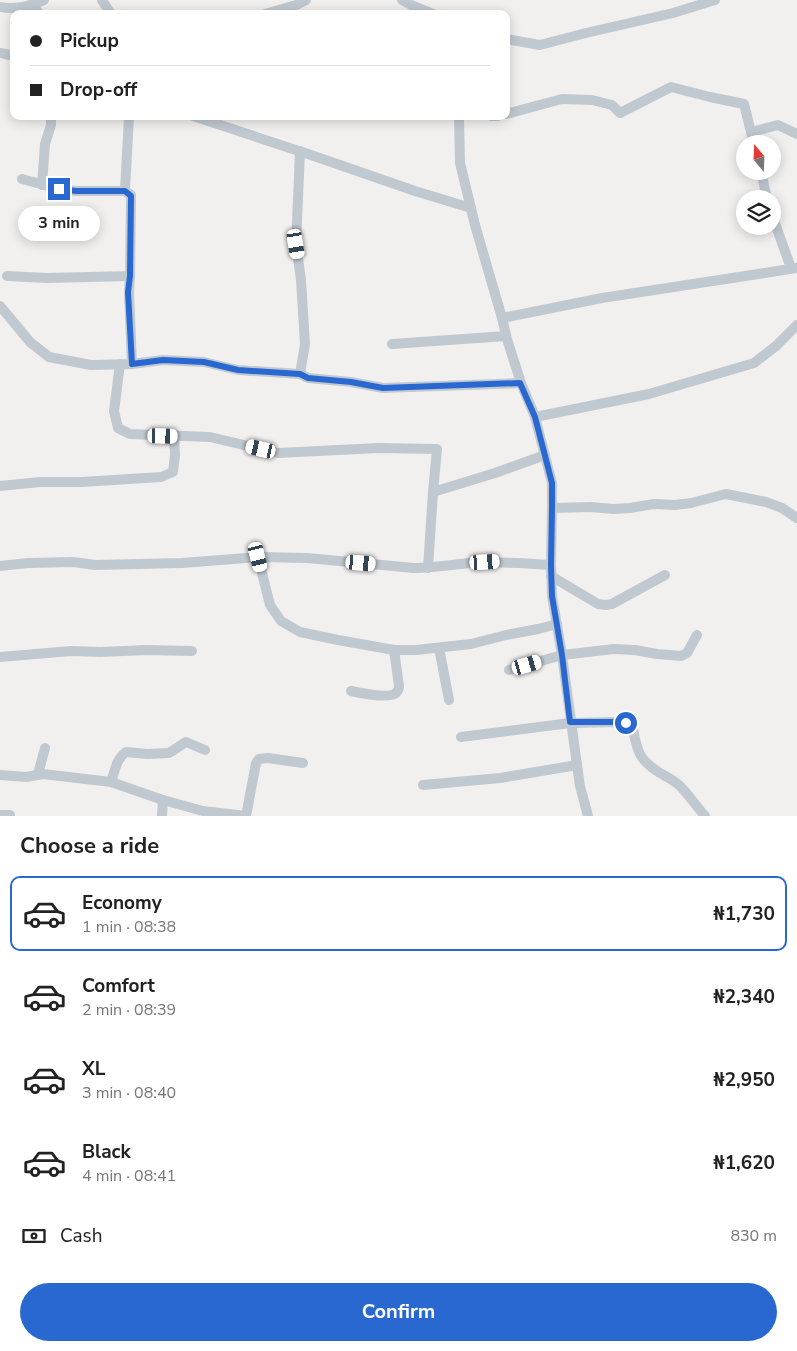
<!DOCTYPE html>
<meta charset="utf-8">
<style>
body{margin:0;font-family:"Nunito Sans",sans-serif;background:#f6f6f6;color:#222;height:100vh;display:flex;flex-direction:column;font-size:19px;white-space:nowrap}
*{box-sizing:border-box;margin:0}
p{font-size:16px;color:#767676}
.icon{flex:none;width:28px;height:28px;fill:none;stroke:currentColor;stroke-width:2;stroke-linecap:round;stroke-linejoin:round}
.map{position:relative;height:816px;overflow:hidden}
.panel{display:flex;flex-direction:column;background:#fff;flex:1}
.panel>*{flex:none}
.banner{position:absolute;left:10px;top:10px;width:500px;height:110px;border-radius:10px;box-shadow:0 2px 12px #0003;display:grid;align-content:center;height:110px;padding:0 20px;background:#fff}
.needle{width:32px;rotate:341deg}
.buttons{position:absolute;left:736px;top:135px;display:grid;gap:10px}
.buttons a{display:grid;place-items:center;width:45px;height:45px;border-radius:50%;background:#fff;box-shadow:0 2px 12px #0003;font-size:25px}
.end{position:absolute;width:22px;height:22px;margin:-11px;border:6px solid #2a68d1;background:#fff;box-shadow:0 0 0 2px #fff}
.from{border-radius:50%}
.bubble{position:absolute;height:35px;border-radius:18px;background:#fff;box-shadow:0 2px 12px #0003;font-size:16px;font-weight:700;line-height:35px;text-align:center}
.car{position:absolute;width:15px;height:30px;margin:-15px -8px;border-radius:6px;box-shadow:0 0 4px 1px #0007;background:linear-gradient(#fff 24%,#345 0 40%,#fff 0 76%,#345 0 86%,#fff 0)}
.banner b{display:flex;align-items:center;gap:18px;height:48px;font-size:19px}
.banner b+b{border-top:1px solid #e0e0e0}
.banner i{width:12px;height:12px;background:#222}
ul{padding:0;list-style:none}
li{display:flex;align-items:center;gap:15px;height:75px;margin:0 10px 8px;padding:0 10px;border:2px solid transparent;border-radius:10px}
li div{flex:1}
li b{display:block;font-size:19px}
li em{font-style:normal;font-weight:700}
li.on{border-color:#2a68d1}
li>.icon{width:45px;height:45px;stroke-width:1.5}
h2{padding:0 20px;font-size:22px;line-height:60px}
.pay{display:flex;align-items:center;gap:12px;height:55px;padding:0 20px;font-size:19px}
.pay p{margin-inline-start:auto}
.cta{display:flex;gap:10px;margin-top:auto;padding:10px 20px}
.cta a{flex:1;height:58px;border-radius:30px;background:#2a68d1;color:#fff;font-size:20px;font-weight:700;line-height:58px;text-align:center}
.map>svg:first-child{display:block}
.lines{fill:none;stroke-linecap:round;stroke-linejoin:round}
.minor{stroke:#c1c9d0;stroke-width:10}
.route{stroke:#2a68d1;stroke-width:6}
</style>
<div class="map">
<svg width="797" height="816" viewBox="0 0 797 816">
<rect width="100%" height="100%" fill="#f2f0ef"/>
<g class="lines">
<g class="minor">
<polyline points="102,0 111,14"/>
<polyline points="402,0 411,5 433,14"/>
<polyline points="33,4 39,14"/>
<path d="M0 7C16 10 29 6 44 0"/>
<polyline points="265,14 296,5 306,0"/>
<polyline points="506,39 540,45 586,33 673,13 715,0"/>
<polyline points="0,53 14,56"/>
<polyline points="506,114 562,99 592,100 612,105 620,113 671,87 710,97 744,104 751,132 778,125 797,134"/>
<polyline points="193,116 311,155 415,191 471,208"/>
<polyline points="459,116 460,163 475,225 502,318 507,339 521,383 535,417 552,483 552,508 551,565 552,596 562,655 577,765 580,786 588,816"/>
<polyline points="491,116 498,116"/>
<polyline points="751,132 754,144"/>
<polyline points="300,151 296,244 301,280 305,344 300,374"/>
<polyline points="761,171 767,199"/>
<polyline points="22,179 59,189 76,191 125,191 131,195 130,276 129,292 132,364"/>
<polyline points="42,185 45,144 51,125 51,116"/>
<polyline points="125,191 129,116"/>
<polyline points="772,215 791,268"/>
<polyline points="7,276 47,278 130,276"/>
<polyline points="0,306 30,342 49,357 91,365 132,364 163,360 204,362 238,370 300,374 308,378 351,382 383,388 521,383"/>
<polyline points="502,318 602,298 797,268"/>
<polyline points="392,344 506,336"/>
<polyline points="120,364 114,411 118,428 130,434 210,437 278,453 378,448 437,449 433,492 495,473 545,455"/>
<polyline points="535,417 649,394 754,363 776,346 797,325"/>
<polyline points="0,486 40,482 82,482 161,477 173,472 175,455 174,436"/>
<polyline points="552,508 591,507 613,509 630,508 654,504 675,505 691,503 726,494 766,502 782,508 797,518"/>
<polyline points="258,557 270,605 281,621 300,632 338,640 394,650 416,650 471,644 506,635 538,629 557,624"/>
<path d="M0 566 28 563 73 562 95 565 182 563 258 557 307 558 414 568C433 568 451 565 469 563 496 561 523 563 551 565"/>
<polyline points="428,568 433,492"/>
<polyline points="551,576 598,604 606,605 612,604 665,575"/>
<polyline points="439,648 449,700"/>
<polyline points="0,657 71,651 101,652 146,650 192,651"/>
<polyline points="509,670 562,655 614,649 635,650 657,654 681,656 687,653 697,635"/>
<path d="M351 691C360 693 389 699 396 693 398 691 399 688 399 686L394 650"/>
<path d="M461 737 570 723 617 722 626 723 633 729C637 751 639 760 660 773 667 777 674 780 680 786 689 795 696 806 705 816"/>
<polyline points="38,774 45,748"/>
<polyline points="0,775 26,777 43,774 111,782 163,800 203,811 246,816 256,763 259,759 268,758 303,763"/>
<path d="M111 782C115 771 116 759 126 752L147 754 169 753 186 742 205 750"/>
<polyline points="423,785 500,778 577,765"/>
<polyline points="0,815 10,815"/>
<polyline points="162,816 163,800"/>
</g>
</g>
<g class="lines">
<polyline class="route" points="59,189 76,191 125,191 131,196 130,276 128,292 132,364 163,360 204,362 238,370 300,374 308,378 351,382 383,388 520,383 535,417 552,483 552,508 551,565 552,596 562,655 570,722 617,722 626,723"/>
</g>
</svg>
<div class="buttons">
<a><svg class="needle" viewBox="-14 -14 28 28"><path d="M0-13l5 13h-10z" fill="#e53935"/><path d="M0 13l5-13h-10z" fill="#767676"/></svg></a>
<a><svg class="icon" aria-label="layers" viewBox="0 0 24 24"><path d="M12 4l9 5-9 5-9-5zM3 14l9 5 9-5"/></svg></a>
</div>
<i class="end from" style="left:626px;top:723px"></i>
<i class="end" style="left:59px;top:189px"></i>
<div class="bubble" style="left:18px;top:206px;width:82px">3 min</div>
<i class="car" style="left:296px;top:244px;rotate:171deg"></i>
<i class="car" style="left:163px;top:436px;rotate:91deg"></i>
<i class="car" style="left:261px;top:449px;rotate:283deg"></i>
<i class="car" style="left:258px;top:557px;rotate:166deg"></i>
<i class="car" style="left:485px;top:562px;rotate:87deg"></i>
<i class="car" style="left:361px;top:563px;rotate:95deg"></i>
<i class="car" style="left:527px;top:665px;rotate:74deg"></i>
<div class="banner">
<b><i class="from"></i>Pickup</b>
<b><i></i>Drop-off</b>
</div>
</div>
<section class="panel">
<h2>Choose a ride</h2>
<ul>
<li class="on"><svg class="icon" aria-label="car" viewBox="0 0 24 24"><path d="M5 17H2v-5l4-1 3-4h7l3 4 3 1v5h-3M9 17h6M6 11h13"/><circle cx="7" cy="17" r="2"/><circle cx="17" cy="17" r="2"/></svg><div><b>Economy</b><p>1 min · 08:38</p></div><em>₦1,730</em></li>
<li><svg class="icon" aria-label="car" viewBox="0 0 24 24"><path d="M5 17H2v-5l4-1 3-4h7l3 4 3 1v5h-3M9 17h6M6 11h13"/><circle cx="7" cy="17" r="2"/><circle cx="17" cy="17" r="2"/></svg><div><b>Comfort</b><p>2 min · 08:39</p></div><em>₦2,340</em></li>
<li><svg class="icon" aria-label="car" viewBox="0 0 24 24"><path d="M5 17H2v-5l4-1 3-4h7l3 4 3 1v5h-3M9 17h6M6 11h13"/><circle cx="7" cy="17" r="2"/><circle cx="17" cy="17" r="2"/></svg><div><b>XL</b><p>3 min · 08:40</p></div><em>₦2,950</em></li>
<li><svg class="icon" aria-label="car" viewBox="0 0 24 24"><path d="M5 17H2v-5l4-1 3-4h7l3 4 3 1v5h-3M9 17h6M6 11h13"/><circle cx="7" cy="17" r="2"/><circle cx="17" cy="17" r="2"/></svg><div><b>Black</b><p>4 min · 08:41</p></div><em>₦1,620</em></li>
</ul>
<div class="pay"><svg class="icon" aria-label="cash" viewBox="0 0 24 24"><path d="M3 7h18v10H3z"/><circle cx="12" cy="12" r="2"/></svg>Cash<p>830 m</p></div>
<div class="cta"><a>Confirm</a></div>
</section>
